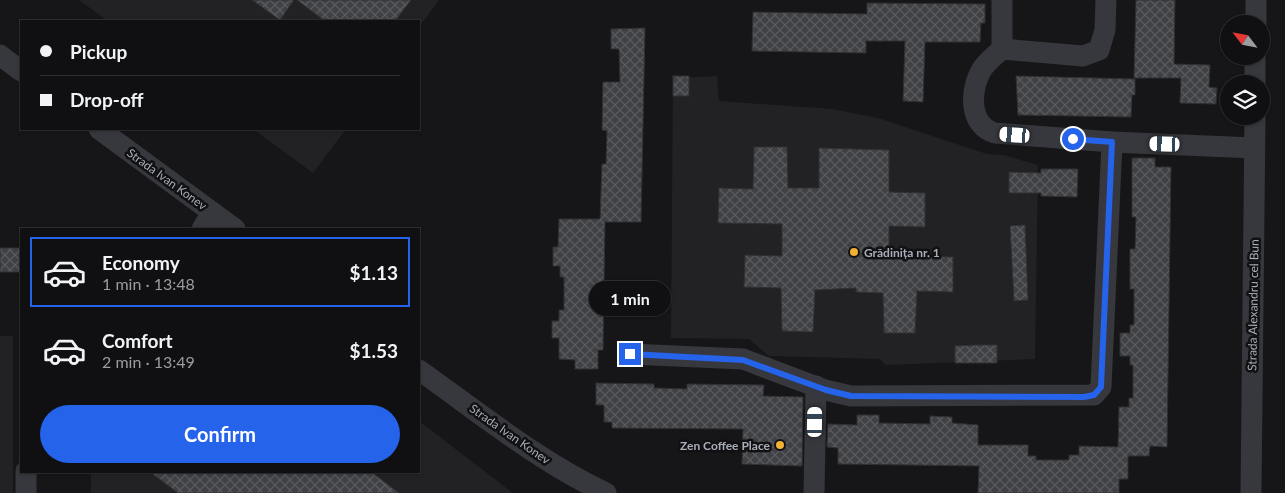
<!DOCTYPE html>
<meta charset="utf-8">
<style>
body{margin:0;font-family:Lato,sans-serif;background:#1e1e20;color:#f1f3f6;height:100vh;display:flex;flex-direction:column;font-size:19px;white-space:nowrap}
*{box-sizing:border-box;margin:0}
p{font-size:16px;color:#9c9d9f}
.icon{flex:none;width:28px;height:28px;fill:none;stroke:currentColor;stroke-width:2;stroke-linecap:round;stroke-linejoin:round}
.map{position:relative;flex:1;overflow:hidden}
.details{position:absolute;left:20px;top:228px;width:400px;height:245px;display:flex;flex-direction:column;background:#101012;border-radius:0px;box-shadow:0 1px 4px #0004,0 0 0 1px #303032}
.details>*{flex:none}
.banner{position:absolute;left:20px;top:20px;width:400px;height:110px;border-radius:0px;box-shadow:0 1px 4px #0004,0 0 0 1px #303032;display:grid;align-content:center;height:110px;padding:0 20px;background:#101012}
.needle{width:32px;rotate:302deg}
.tools{position:absolute;left:1220px;top:15px;display:grid;gap:10px}
.tools a{display:grid;place-items:center;width:50px;height:50px;border-radius:50%;background:#101012;box-shadow:0 1px 4px #0004,0 0 0 1px #303032;font-size:25px}
.end{position:absolute;width:22px;height:22px;margin:-11px;border:6px solid #2563eb;background:#fff;box-shadow:0 0 0 2px #fff}
.from{border-radius:50%}
.bubble{position:absolute;height:35px;border-radius:18px;background:#101012;box-shadow:0 1px 4px #0004,0 0 0 1px #303032;font-size:16px;font-weight:700;line-height:35px;text-align:center}
.car{position:absolute;width:15px;height:30px;margin:-15px -8px;border-radius:6px;box-shadow:0 0 4px 1px #0007;background:linear-gradient(#fff 24%,#345 0 40%,#fff 0 76%,#345 0 86%,#fff 0)}
.banner b{display:flex;align-items:center;gap:18px;height:48px;font-size:19px}
.banner b+b{border-top:1px solid #303032}
.banner i{width:12px;height:12px;background:#f1f3f6}
ul{padding:9px 0 0;list-style:none}
li{display:flex;align-items:center;gap:15px;height:70px;margin:0 10px 8px;padding:0 10px;border:2px solid transparent;border-radius:0px}
li div{flex:1}
li b{display:block;font-size:19px}
li em{font-style:normal;font-weight:700}
li.current{border-color:#2563eb}
li>.icon{width:45px;height:45px;stroke-width:1.5}
.cta{display:flex;gap:10px;margin-top:auto;padding:10px 20px}
.cta a{flex:1;height:58px;border-radius:30px;background:#2563eb;color:#fff;font-size:20px;font-weight:700;line-height:58px;text-align:center}
.map>svg:first-child{display:block}
.built{fill:#222225}
.building{fill:url(#building-cross-hatch);stroke:#303034}
.lines{fill:none;stroke-linecap:round;stroke-linejoin:round}
.minor{stroke:#37383d;stroke-width:21}
.route{stroke:#2563eb;stroke-width:6}
.poi-dot{fill:#f2b134;stroke:#111113;stroke-width:2}
.labels{text-anchor:middle;dominant-baseline:central;stroke-width:5;stroke-linejoin:round;paint-order:stroke}
.street-label{font-size:12px;fill:#a8adb8;stroke:#111113}
.poi-label{font-size:12px;font-weight:bold;fill:#a8adb8;stroke:#111113;text-anchor:start}
</style>
<div class="map">
<svg width="1285" height="493" viewBox="0 0 1285 493">
<defs>
<pattern id="building-cross-hatch" width="8" height="8" patternUnits="userSpaceOnUse" patternTransform="scale(1.25)"><rect width="8" height="8" fill="#404145"/><path d="M0 0l8 8M0 8l8-8" fill="none" stroke="#595a5e"/></pattern>
</defs>
<rect width="100%" height="100%" fill="#161618"/>
<g class="built">
<polygon points="79,0 439,0 419,27 419,21 108,21"/>
<polygon points="717,76 719,101 832,109 878,118 987,154 1003,155 1038,165 1035,359 886,365 880,359 769,356 749,339 671,338 673,78"/>
<polygon points="253,129 346,129 313,173"/>
<rect x="0" y="336" width="13" height="157"/>
<polygon points="419,421 513,493 91,493 91,471 419,471"/>
</g>
<g class="building">
<polygon points="252,0 294,0 280,20"/>
<polygon points="297,0 411,0 395,21 325,21"/>
<polygon points="1136,0 1175,0 1174,64 1210,65 1209,87 1217,88 1216,104 1180,103 1181,78 1134,78"/>
<polygon points="867,3 985,4 985,23 981,23 980,42 925,42 923,102 903,101 905,41 866,41 866,53 752,51 753,12 867,14"/>
<polygon points="645,28 641,222 605,222 603,350 598,350 598,369 575,369 575,360 559,359 559,338 552,338 552,321 559,321 559,310 564,310 564,277 560,277 560,266 553,266 553,247 558,247 559,219 600,219 602,164 606,164 607,131 602,130 603,82 620,82 619,49 611,49 611,29"/>
<rect x="673" y="76" width="16" height="20"/>
<polygon points="1016,76 1135,79 1135,95 1132,95 1131,117 1018,115"/>
<polygon points="754,147 787,147 788,188 819,188 819,148 889,150 889,192 925,193 925,227 889,226 889,256 953,257 953,292 917,291 915,333 884,333 883,293 856,292 856,288 815,290 813,332 782,331 781,288 744,287 745,255 782,256 782,224 718,223 719,188 753,189"/>
<polygon points="1132,158 1155,158 1155,167 1171,167 1167,447 1150,446 1149,456 1128,456 1128,479 1119,479 1119,493 978,493 979,466 838,464 838,448 827,447 828,424 857,425 857,415 879,415 879,423 930,424 930,416 952,417 952,423 978,425 978,445 1028,445 1028,456 1036,456 1036,460 1069,460 1069,455 1079,455 1079,446 1118,447 1119,407 1129,407 1129,398 1133,398 1133,365 1130,365 1130,356 1120,356 1120,333 1130,333 1130,325 1134,325 1134,289 1130,289 1130,249 1135,249 1136,217 1132,217"/>
<polygon points="1041,169 1078,169 1077,197 1041,196 1041,193 1009,193 1009,172 1041,173"/>
<polygon points="1025,225 1028,300 1014,301 1010,226"/>
<rect x="0" y="248" width="21" height="24"/>
<polygon points="977,345 997,345 997,363 955,363 955,346"/>
<polygon points="596,383 654,384 654,388 687,389 687,384 764,385 763,396 803,397 802,466 742,464 743,429 612,428 612,422 604,422 604,405 596,405"/>
<polygon points="149,471 370,471 399,493 178,493"/>
</g>
<g class="lines">
<g class="minor">
<path d="M1106 0 1105 30 1099 50 1083 56 1002 49C995 55 987 62 982 69 970 90 968 125 995 133L1112 142 1254 148"/>
<polyline points="1256,24 1256,0"/>
<polyline points="1002,49 1002,0"/>
<polyline points="0,55 21,71"/>
<polyline points="1255,84 1255,56"/>
<polyline points="99,129 235,229"/>
<polyline points="202,229 212,212"/>
<polyline points="630,354 743,359 825,390 851,396 1094,395 1101,387 1112,142"/>
<path d="M419 370C480 413 538 461 606 493"/>
<polyline points="26,471 26,493"/>
<polyline points="814,493 816,386"/>
<polyline points="1251,493 1255,116"/>
</g>
</g>
<g class="lines">
<polyline class="route" points="630,354 743,360 826,390 851,396 1084,397 1094,395 1101,387 1112,142 1073,139"/>
</g>
<g class="poi-dot">
<circle cx="854" cy="252" r="5"/>
<circle cx="780" cy="445" r="5"/>
</g>
<g class="labels">
<g class="street-label">
<text transform="translate(167 179) rotate(36)">Strada Ivan Konev</text>
<text transform="translate(1253 305) rotate(-89)">Strada Alexandru cel Bun</text>
<text transform="translate(510 434) rotate(35)">Strada Ivan Konev</text>
</g>
<g class="poi-label">
<text x="864" y="252">Grădinița nr. 1</text>
<text x="770" y="445" text-anchor="end">Zen Coffee Place</text>
</g>
</g>
</svg>
<div class="tools">
<a><svg class="needle" viewBox="-14 -14 28 28"><path d="M0-13l5 13h-10z" fill="#e53935"/><path d="M0 13l5-13h-10z" fill="#9c9d9f"/></svg></a>
<a><svg class="icon" aria-label="layers" viewBox="0 0 24 24"><path d="M12 4l9 5-9 5-9-5zM3 14l9 5 9-5"/></svg></a>
</div>
<i class="end from" style="left:1073px;top:139px"></i>
<i class="end" style="left:630px;top:354px"></i>
<div class="bubble" style="left:589px;top:281px;width:82px">1 min</div>
<i class="car" style="left:1015px;top:135px;rotate:274deg"></i>
<i class="car" style="left:1165px;top:144px;rotate:272deg"></i>
<i class="car" style="left:815px;top:422px;rotate:1deg"></i>
<div class="banner">
<b><i class="from"></i>Pickup</b>
<b><i></i>Drop-off</b>
</div>
<section class="details">
<ul>
<li class="current"><svg class="icon" aria-label="car" viewBox="0 0 24 24"><path d="M5 17H2v-5l4-1 3-4h7l3 4 3 1v5h-3M9 17h6M6 11h13"/><circle cx="7" cy="17" r="2"/><circle cx="17" cy="17" r="2"/></svg><div><b>Economy</b><p>1 min · 13:48</p></div><em>$1.13</em></li>
<li><svg class="icon" aria-label="car" viewBox="0 0 24 24"><path d="M5 17H2v-5l4-1 3-4h7l3 4 3 1v5h-3M9 17h6M6 11h13"/><circle cx="7" cy="17" r="2"/><circle cx="17" cy="17" r="2"/></svg><div><b>Comfort</b><p>2 min · 13:49</p></div><em>$1.53</em></li>
</ul>
<div class="cta"><a>Confirm</a></div>
</section>
</div>
